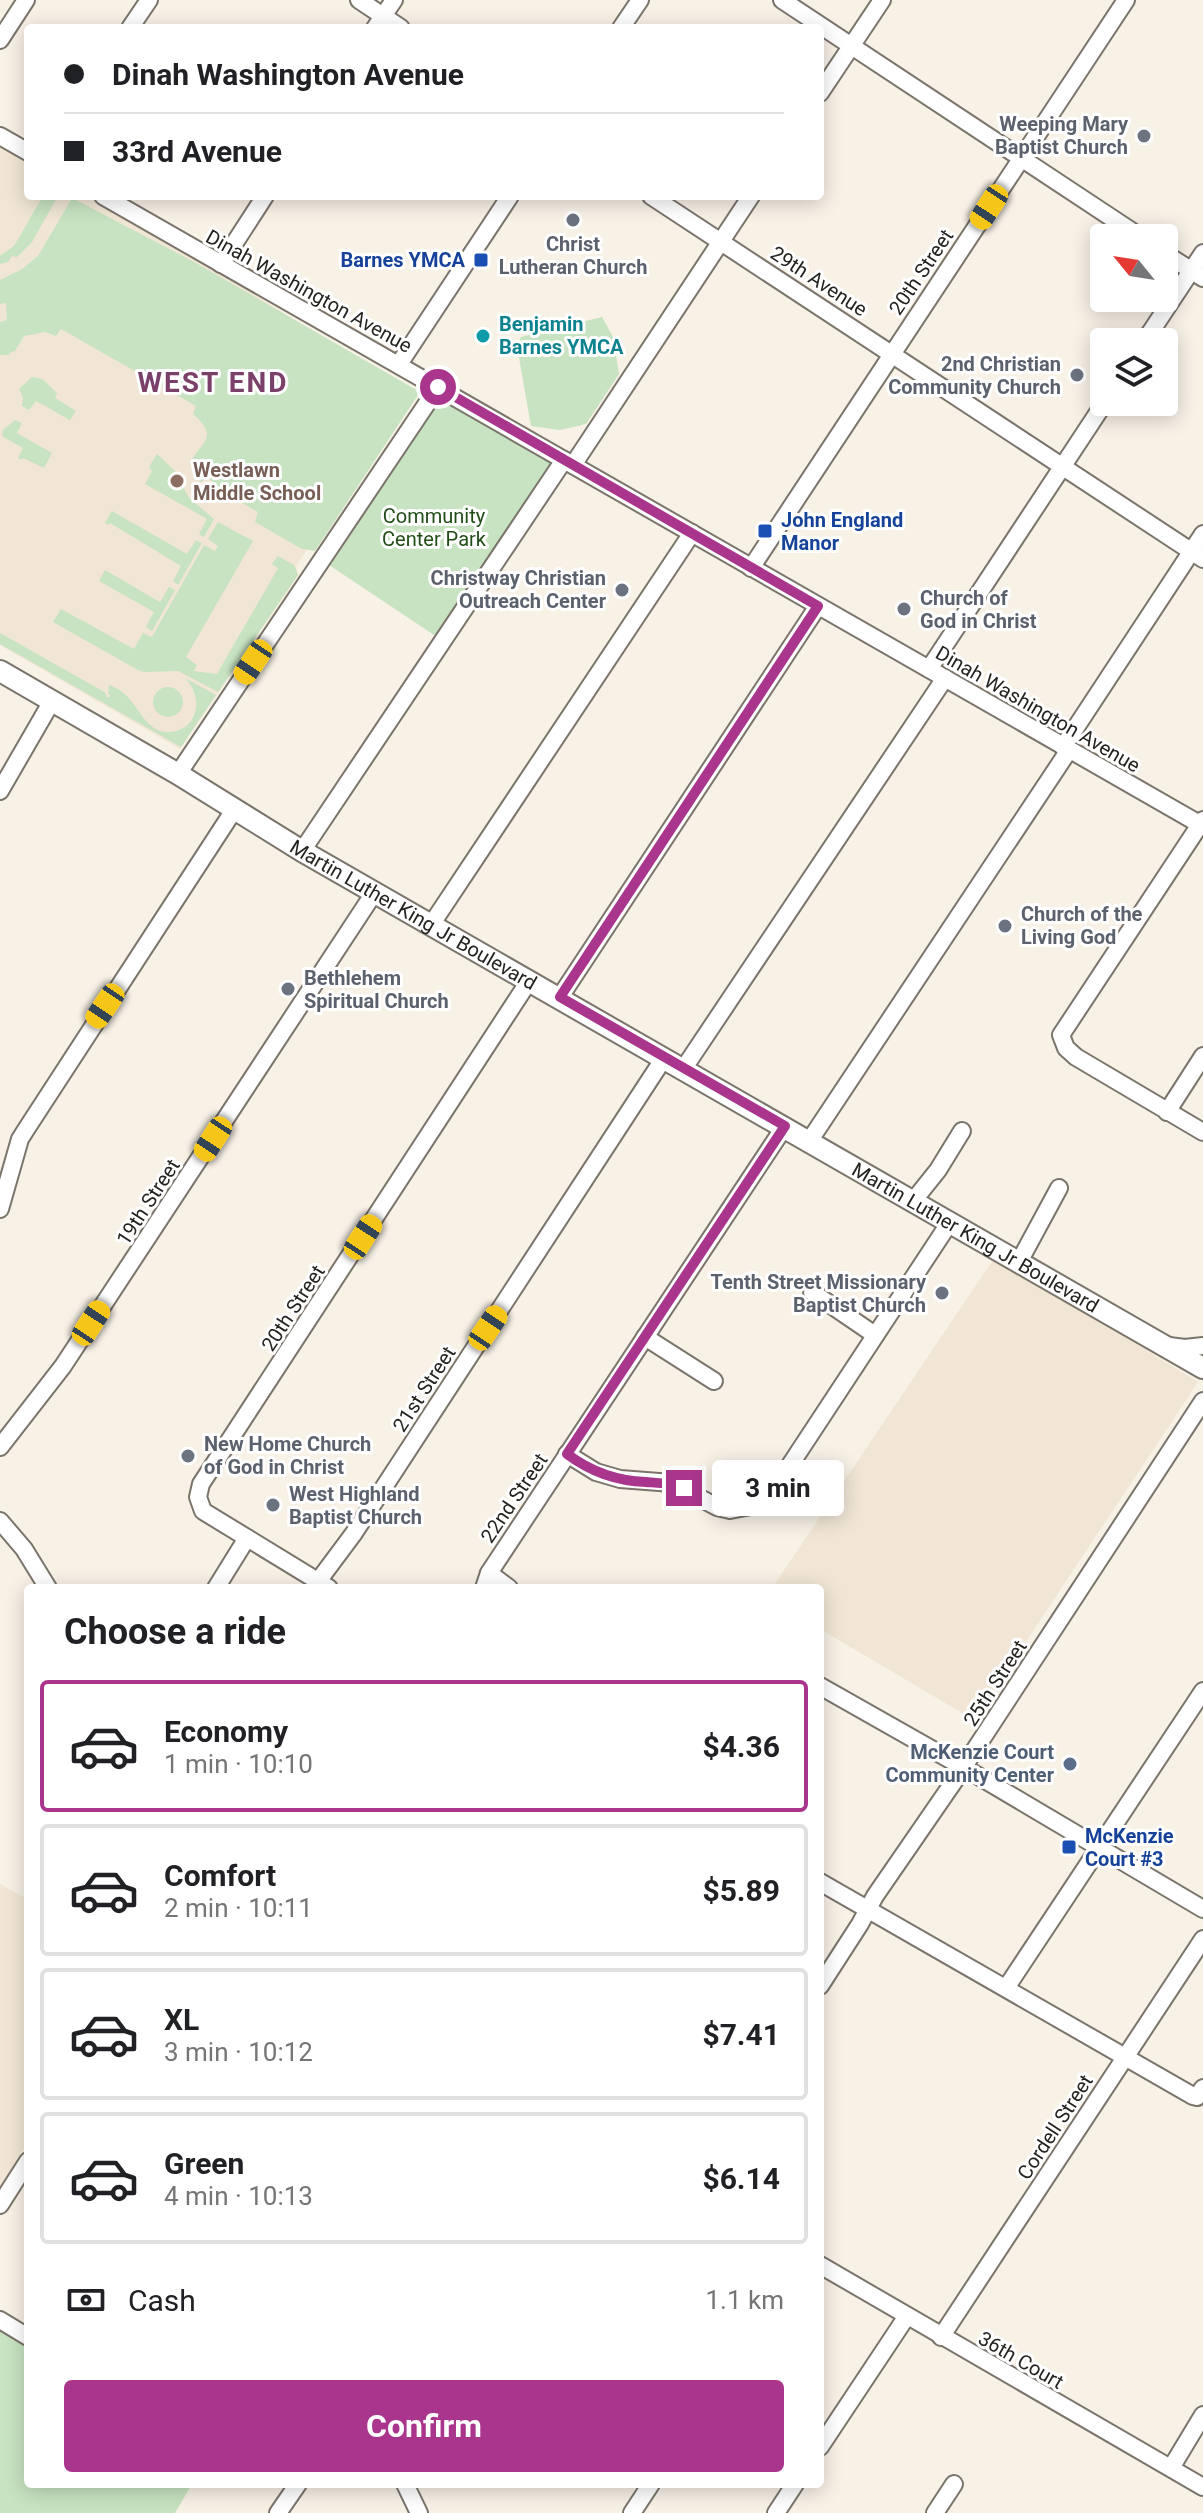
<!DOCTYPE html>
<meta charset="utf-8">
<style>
body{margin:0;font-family:Roboto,sans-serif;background:#f6f6f6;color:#202124;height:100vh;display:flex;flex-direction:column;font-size:30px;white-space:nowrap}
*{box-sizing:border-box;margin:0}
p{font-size:26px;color:#757577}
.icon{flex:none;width:44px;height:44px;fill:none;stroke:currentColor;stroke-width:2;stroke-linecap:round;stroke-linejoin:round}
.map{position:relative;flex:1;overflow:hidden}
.details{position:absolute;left:24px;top:1584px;width:800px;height:904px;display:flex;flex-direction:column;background:#fff;border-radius:8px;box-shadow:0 4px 20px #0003}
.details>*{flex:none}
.banner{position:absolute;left:24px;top:24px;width:800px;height:176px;border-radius:8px;box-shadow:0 4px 20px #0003;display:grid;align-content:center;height:176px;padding:0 40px;background:#fff}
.needle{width:52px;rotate:300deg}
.fabs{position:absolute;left:1090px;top:224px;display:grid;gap:16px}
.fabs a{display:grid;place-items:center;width:88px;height:88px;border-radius:8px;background:#fff;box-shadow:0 4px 20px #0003;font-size:40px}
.end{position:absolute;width:36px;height:36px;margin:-18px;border:10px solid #aa358d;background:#fff;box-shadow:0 0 0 4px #fff}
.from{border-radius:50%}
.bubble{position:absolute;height:56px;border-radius:8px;background:#fff;box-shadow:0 4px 20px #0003;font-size:26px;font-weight:700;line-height:56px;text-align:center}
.car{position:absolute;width:24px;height:48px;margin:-24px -12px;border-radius:10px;box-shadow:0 0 6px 2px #0007;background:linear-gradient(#f5c518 24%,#345 0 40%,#f5c518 0 76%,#345 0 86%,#f5c518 0)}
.banner b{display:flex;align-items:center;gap:28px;height:76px;font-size:30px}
.banner b+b{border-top:2px solid #e0e0e0}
.banner i{width:20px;height:20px;background:#202124}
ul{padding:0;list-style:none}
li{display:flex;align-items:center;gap:24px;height:132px;margin:0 16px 12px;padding:0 24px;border:4px solid #e0e0e0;border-radius:8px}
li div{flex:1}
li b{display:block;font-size:30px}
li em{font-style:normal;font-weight:700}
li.current{border-color:#aa358d}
li>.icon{width:72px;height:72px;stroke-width:1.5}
h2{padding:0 40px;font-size:36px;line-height:96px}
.pay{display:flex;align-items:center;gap:20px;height:88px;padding:0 40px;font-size:30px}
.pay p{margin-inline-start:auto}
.button{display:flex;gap:16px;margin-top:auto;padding:16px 40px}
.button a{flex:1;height:92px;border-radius:8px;background:#aa358d;color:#fff;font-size:32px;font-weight:700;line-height:92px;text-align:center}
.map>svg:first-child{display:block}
.built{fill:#f1e6d5}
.green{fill:#c7e3c1}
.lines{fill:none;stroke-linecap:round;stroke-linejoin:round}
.minor-casing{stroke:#7a746b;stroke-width:20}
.major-casing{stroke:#7a746b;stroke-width:24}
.minor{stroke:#fff;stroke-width:16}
.major{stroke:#fff;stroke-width:20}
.route{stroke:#aa358d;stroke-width:10}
.worship-dot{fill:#6b7280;stroke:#fff;stroke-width:3}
.transit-dot{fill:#1a4fb4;stroke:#fff;stroke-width:3}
.culture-dot{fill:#0f9aa8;stroke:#fff;stroke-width:3}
.education-dot{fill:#8d6e63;stroke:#fff;stroke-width:3}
.service-dot{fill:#5c6f8a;stroke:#fff;stroke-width:3}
.labels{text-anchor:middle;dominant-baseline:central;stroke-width:6;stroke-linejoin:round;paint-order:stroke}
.worship-label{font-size:20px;font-weight:bold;fill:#5b616d;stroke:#fff;text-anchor:start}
.transit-label{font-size:20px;font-weight:bold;fill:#164399;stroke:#fff;text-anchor:start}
.street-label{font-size:20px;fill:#25231f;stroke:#fff}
.culture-label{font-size:20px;font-weight:bold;fill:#0d838f;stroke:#fff;text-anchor:start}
.education-label{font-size:20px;font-weight:bold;fill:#785e54;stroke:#fff;text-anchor:start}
.park-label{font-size:20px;fill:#214d17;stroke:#fff}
.service-label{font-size:20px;font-weight:bold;fill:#4e5e75;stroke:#fff;text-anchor:end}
.district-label{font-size:28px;font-weight:bold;letter-spacing:2px;fill:#7b406a;stroke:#fff}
</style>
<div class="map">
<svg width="1203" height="2513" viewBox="0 0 1203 2513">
<rect width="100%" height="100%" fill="#f7f1e6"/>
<g class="built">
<polygon points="0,145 28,162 28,196 88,196 184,250 412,394 296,566 298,575 180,749 0,645"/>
<polygon points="995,1257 1198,1382 974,1720 820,1629 820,1588 772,1588"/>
<polygon points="0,1884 28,1899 28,2141 0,2187"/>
</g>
<g class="green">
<polygon points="43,196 58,196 32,242 17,257 12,256 8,262 0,264 0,256 14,246"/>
<path d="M72 198 196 263 420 392 315 551 302 549 255 522 258 512 221 491 209 478 200 482C201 477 192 470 191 461 203 441 219 436 193 414L196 406 61 329 56 336 45 332 24 336 15 351 9 353 10 355H0V322L7 320 6 303 0 304V280L22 269 38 256Z"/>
<polygon points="602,317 613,337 619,374 586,424 560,430 531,426 517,346 521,337"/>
<polygon points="32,377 42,379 57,393 55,398 76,411 70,420 36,401 29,410 22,406 23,398 19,389"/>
<polygon points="441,402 447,402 552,464 440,639 329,565 436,405"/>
<polygon points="15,420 22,423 17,433 52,453 44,468 23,458 21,460 18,458 23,448 2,436 3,430"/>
<polygon points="157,454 175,471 189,498 214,519 204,537 199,534 207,519 145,484 152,471 149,467"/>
<polygon points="112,511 187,554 196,540 202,543 178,585 173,581 181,566 110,523 108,525 105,523"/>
<polygon points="218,522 253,541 186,657 197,665 194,671 217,674 278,568 272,564 278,556 294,565 298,575 218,692 178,671 144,672 138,670 53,622 61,609 134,649 143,633 152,637 204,545 215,551 218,546 208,539"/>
<polygon points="105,570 160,602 169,587 175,590 152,631 146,627 154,612 99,581"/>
<path d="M0 633 106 693 107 698 111 696 108 694 109 685C138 694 140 730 166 732 198 733 205 698 185 678L216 695 181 747 0 644Z"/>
<circle cx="168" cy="702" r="15"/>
<polygon points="0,2327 28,2344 28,2484 192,2484 175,2513 0,2513"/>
</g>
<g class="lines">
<g class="minor-casing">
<g id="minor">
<polyline points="359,0 401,28"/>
<polyline points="782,0 1142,238"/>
<polyline points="130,28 149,0"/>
<polyline points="375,28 394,0"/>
<polyline points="621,28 640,0"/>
<polyline points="0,40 26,0"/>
<polyline points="820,93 882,0"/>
<polyline points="0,136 28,152"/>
<polyline points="103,196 1203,826"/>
<polyline points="651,196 1203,559"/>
<polyline points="1164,253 1203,278"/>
<polyline points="221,264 265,196"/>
<polyline points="1144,342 1203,253"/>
<polyline points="399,364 510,196"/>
<polyline points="573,465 751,196"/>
<polyline points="751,568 1126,0"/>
<polyline points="929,669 1105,402"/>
<polyline points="1063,747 1203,534"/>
<polyline points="178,774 438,387"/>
<polyline points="0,791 52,701"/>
<polyline points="1203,820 1061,1035 1066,1048 1076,1057 1203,1132"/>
<polyline points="302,851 564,460"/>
<polyline points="431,925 692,533"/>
<polyline points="560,997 818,606"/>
<polyline points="684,1068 945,678"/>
<polyline points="1167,1112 1203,1056"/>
<polyline points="810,1140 1069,750"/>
<polyline points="914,1200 938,1170 962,1131"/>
<polyline points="0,1209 20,1139 27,1128 234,810"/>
<polyline points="1019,1262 1059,1188"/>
<polyline points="812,1292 875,1335"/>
<polyline points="645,1337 714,1381"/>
<polyline points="1169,1346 1185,1348 1203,1346"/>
<polyline points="0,1447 63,1366 374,893"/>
<polyline points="567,1454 596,1472 620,1479 672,1483 717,1507 730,1510 756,1505 775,1488 950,1222"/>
<polyline points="0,1521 24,1549 48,1588"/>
<polyline points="489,1573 785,1126"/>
<polyline points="319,1580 354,1533 664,1058"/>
<polyline points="216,1588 247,1538"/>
<polyline points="329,1588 203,1511 198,1497 201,1484 529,981"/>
<polyline points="484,1588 489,1573 509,1588"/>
<polyline points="820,1686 963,1767 1203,1909"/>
<polyline points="820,1882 1193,2096 1197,2097 1203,2088"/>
<polyline points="820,1986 860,1924 875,1896 957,1777 1203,1401"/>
<polyline points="1006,1988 1203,1691"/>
<polyline points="0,2205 28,2161"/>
<polyline points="820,2265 1203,2487"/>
<polyline points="0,2320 28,2337"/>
<polyline points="941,2337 1203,1939"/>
<polyline points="820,2447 907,2316"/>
<polyline points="1171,2468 1203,2415"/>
<polyline points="405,2484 419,2513"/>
<polyline points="278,2513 298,2484"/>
<polyline points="632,2513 651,2484"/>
<polyline points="776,2513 795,2484"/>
<polyline points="935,2513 954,2484"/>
</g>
</g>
<g class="major-casing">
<g id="major">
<path id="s1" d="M0 671 178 774 302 851 1203 1368"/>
</g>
</g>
<use href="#minor" class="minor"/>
<use href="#major" class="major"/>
</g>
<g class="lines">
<path class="route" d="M438 387 818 606 560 997 785 1126 567 1454C591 1472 616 1481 646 1482 660 1483 670 1483 684 1488"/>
</g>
<g class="worship-dot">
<circle cx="1144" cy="136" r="8"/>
<circle cx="573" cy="220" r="8"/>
<circle cx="1077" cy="375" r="8"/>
<circle cx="622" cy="590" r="8"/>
<circle cx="904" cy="609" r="8"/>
<circle cx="1005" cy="926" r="8"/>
<circle cx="288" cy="989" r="8"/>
<circle cx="942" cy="1293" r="8"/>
<circle cx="188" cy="1456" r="8"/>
<circle cx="273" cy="1505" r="8"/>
</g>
<g class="transit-dot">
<rect x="473" y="252" width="16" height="16" rx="4"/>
<rect x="757" y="523" width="16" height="16" rx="4"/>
<rect x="1061" y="1839" width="16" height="16" rx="4"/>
</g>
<circle class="culture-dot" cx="483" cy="336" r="8"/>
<circle class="education-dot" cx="177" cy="481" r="8"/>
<circle class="service-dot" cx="1070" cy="1764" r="8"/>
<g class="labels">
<g class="worship-label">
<text x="1128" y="124" text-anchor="end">Weeping Mary<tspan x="1128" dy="23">Baptist Church</tspan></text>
<text x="573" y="244" text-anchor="middle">Christ<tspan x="573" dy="23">Lutheran Church</tspan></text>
<text x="1061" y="364" text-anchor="end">2nd Christian<tspan x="1061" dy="23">Community Church</tspan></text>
<text x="606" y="578" text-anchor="end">Christway Christian<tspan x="606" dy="23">Outreach Center</tspan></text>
<text x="920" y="598">Church of<tspan x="920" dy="23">God in Christ</tspan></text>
<text x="1021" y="914">Church of the<tspan x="1021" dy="23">Living God</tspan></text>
<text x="304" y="978">Bethlehem<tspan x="304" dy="23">Spiritual Church</tspan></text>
<text x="926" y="1282" text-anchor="end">Tenth Street Missionary<tspan x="926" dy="23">Baptist Church</tspan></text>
<text x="204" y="1444">New Home Church<tspan x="204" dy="23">of God in Christ</tspan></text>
<text x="289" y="1494">West Highland<tspan x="289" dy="23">Baptist Church</tspan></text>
</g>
<g class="transit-label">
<text x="465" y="260" text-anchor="end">Barnes YMCA</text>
<text x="781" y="520">John England<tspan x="781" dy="23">Manor</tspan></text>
<text x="1085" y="1836">McKenzie<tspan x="1085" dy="23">Court #3</tspan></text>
</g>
<g class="street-label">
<text transform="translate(921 272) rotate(-56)">20th Street</text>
<text transform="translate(819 281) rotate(33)">29th Avenue</text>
<text transform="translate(309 291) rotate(29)">Dinah Washington Avenue</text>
<text transform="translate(1038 709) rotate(30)">Dinah Washington Avenue</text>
<text stroke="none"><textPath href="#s1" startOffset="480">Martin Luther King Jr Boulevard</textPath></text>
<text transform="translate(148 1202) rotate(-57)">19th Street</text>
<text stroke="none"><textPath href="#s1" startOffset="1128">Martin Luther King Jr Boulevard</textPath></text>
<text transform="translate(293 1308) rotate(-57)">20th Street</text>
<text transform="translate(424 1389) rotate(-57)">21st Street</text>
<text transform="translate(514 1498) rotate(-56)">22nd Street</text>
<text transform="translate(995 1683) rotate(-57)">25th Street</text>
<text transform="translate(1055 2127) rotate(-57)">Cordell Street</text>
<text transform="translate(1021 2360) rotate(30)">36th Court</text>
</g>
<g class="culture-label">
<text x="499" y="324">Benjamin<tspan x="499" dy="23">Barnes YMCA</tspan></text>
</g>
<g class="education-label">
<text x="193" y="470">Westlawn<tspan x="193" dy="23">Middle School</tspan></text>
</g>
<g class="park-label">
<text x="434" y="516">Community<tspan x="434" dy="23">Center Park</tspan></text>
</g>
<g class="service-label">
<text x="1054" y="1752">McKenzie Court<tspan x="1054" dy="23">Community Center</tspan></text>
</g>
<g class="district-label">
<text x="213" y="382">WEST END</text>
</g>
</g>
</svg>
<div class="fabs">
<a><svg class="needle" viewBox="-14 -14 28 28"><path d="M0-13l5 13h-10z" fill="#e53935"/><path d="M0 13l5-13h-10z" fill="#757577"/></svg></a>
<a><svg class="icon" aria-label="layers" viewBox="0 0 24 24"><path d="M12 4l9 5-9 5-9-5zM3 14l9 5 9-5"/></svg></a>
</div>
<i class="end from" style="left:438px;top:387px"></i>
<i class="end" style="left:684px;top:1488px"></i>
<div class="bubble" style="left:712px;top:1460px;width:132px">3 min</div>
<i class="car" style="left:989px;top:207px;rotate:213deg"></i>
<i class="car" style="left:253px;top:662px;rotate:214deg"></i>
<i class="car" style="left:105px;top:1006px;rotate:214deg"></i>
<i class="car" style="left:213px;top:1139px;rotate:213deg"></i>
<i class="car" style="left:363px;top:1237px;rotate:33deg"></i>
<i class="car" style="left:91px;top:1323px;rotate:33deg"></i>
<i class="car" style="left:488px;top:1328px;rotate:34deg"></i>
<div class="banner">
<b><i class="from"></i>Dinah Washington Avenue</b>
<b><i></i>33rd Avenue</b>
</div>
<section class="details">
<h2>Choose a ride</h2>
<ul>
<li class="current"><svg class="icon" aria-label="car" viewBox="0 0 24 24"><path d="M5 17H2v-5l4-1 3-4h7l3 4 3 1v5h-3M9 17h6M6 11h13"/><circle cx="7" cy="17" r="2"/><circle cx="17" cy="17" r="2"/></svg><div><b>Economy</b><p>1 min · 10:10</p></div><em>$4.36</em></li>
<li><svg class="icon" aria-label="car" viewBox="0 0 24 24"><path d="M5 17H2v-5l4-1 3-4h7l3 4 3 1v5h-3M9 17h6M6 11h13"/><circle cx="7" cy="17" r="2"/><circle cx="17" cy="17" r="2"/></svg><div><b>Comfort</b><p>2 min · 10:11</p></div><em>$5.89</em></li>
<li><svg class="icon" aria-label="car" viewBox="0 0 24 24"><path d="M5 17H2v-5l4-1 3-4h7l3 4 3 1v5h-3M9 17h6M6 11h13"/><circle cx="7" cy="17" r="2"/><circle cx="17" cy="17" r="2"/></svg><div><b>XL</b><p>3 min · 10:12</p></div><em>$7.41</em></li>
<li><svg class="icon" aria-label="car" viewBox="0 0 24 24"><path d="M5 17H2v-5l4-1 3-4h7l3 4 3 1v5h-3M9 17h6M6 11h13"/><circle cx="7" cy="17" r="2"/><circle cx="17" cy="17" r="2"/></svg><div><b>Green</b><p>4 min · 10:13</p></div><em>$6.14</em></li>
</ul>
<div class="pay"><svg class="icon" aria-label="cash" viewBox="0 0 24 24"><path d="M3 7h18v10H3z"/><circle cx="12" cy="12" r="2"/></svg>Cash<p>1.1 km</p></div>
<div class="button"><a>Confirm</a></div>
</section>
</div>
